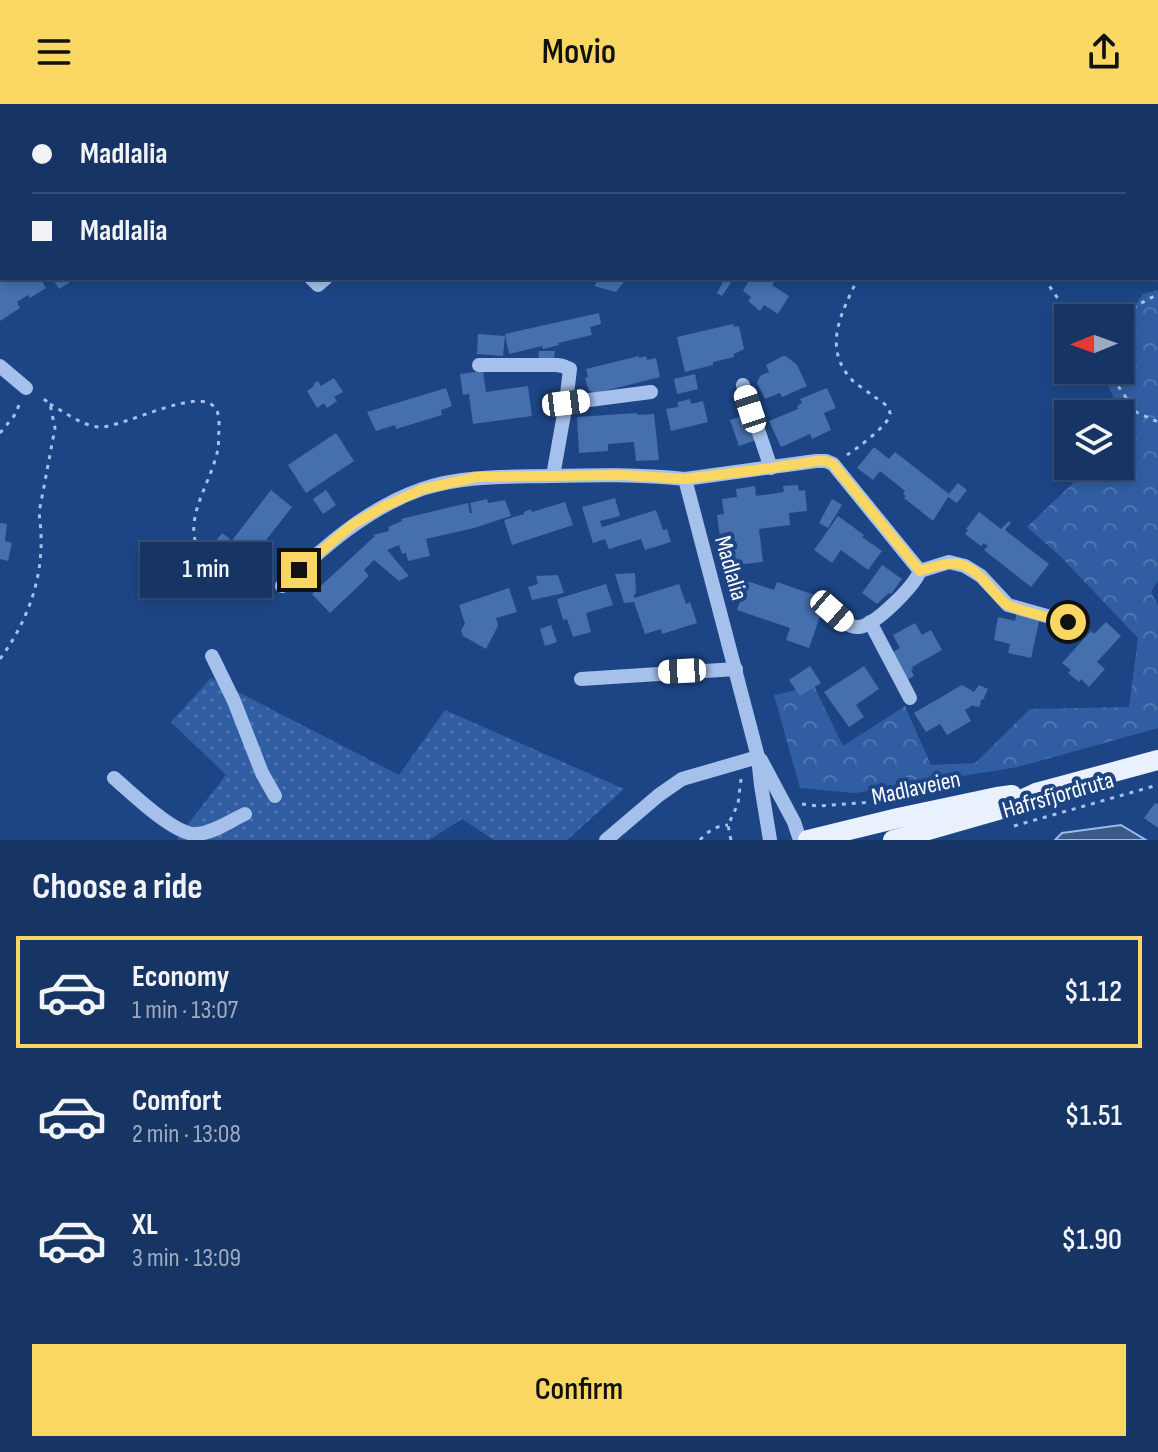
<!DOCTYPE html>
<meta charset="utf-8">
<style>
body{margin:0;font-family:"Sofia Sans Condensed",sans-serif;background:#233f6d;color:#f1f3f6;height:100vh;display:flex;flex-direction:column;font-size:30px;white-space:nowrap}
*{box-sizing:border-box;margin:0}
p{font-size:26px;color:#9eaabf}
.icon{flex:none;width:44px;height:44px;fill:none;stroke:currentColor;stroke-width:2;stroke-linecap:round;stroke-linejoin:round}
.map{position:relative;height:736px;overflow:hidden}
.side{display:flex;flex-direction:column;background:#163464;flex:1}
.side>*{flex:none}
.top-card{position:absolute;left:0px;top:0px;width:1158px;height:176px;box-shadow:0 4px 12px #0003,0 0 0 2px #354f78;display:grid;align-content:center;height:176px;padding:0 32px;background:#163464}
.needle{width:52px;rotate:269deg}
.tools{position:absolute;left:1054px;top:200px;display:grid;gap:16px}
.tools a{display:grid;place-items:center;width:80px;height:80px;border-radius:0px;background:#163464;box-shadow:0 4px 12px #0003,0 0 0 2px #354f78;font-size:40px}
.end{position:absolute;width:36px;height:36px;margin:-18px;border:10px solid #fad663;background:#111;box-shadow:0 0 0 4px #111}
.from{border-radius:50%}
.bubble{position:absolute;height:56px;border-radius:0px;background:#163464;box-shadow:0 4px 12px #0003,0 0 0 2px #354f78;font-size:26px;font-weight:600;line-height:56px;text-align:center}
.car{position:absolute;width:24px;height:48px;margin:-24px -12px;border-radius:10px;box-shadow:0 0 6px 2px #0007;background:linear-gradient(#fff 24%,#345 0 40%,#fff 0 76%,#345 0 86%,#fff 0)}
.top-card b{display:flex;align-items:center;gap:28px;height:76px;font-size:30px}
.top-card b+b{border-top:2px solid #354f78}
.top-card i{width:20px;height:20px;background:#f1f3f6}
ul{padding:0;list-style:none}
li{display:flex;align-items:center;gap:24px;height:112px;margin:0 16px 12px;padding:0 16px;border:4px solid transparent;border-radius:0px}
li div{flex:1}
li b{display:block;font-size:30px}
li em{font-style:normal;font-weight:600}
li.selected{border-color:#fad663}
li>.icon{width:72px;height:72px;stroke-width:1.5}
h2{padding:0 32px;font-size:36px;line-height:96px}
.button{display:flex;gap:16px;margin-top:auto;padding:16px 32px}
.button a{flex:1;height:92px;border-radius:0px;background:#fad663;color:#111;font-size:32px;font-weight:600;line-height:92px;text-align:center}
header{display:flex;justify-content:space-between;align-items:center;height:104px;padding:0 32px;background:#fad663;color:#111;font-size:36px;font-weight:600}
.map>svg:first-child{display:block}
.green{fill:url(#green-dots)}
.forest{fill:url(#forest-crowns)}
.water{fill:#3d5988;stroke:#98bbec;stroke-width:2}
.building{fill:#466fad}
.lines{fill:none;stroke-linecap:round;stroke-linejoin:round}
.path{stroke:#a5c0ea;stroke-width:3;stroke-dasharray:4 6;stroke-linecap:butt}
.minor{stroke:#a5c0ea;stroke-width:14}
.major{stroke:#e9f0fe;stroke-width:20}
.route{stroke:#fad663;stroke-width:10}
.labels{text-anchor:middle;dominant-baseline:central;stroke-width:8;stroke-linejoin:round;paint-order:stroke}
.street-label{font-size:24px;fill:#fff;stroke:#1d4585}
</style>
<header><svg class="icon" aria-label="menu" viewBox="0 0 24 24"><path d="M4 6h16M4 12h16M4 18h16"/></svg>Movio<svg class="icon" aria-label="share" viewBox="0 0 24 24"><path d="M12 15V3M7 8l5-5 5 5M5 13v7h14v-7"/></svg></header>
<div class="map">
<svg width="1158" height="736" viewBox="0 0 1158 736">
<defs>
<pattern id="green-dots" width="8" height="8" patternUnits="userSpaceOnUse" patternTransform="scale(2)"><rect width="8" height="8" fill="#315ea2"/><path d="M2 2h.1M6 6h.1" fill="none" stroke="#5076b0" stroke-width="1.8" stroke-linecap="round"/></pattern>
<pattern id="forest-crowns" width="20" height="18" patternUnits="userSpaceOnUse" patternTransform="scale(2)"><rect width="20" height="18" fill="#315ea2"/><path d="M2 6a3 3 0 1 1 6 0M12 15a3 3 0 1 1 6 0" fill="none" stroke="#5076b0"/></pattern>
</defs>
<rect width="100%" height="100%" fill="#1d4585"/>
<polygon class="green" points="211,574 399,671 445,606 624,685 567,736 494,736 462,715 429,736 178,736 177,734 226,671 171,618"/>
<polygon class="forest" points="1158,186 1158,476 1151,488 1158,501 1158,624 1018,663 855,689 800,684 774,591 814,582 843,642 905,602 931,661 975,659 1030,605 1129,603 1138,534 1060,452 1027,423 1091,362 1120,362 1120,334 1128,326 1101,266 1120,266 1120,224 1143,190"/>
<polygon class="water" points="1121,721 1146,736 1055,736 1062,729"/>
<g class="building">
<polygon points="40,174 46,184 30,194 28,191 17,198 20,204 0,217 0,175"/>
<polygon points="52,174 77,174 59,185"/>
<polygon points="600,174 627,174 616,188 594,182"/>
<polygon points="725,174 734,174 722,192 717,189"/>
<polygon points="734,174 777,174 772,181 789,192 778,210 764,201 760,207 748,197 751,193 743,187 748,178 743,174 741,178"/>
<polygon points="599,209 601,220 590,223 592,231 558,239 559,241 543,245 542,242 509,250 505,230"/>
<polygon points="733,220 734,223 739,222 744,245 734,250 734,253 713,258 713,261 685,268 677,233"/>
<polygon points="478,230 505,232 503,252 477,250"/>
<polygon points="539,247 555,247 554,255 538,255"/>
<polygon points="639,252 639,254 646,252 647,256 656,254 660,273 592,290 591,287 589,287 585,274 588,273 586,265"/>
<polygon points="783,252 786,252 797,261 807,282 782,293 780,289 765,295 757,279 760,272 769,268 766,261"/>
<polygon points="483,267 486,288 528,282 532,312 473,320 469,290 463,291 460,270"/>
<polygon points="695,270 698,285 677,290 674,275"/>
<polygon points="334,274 343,288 334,293 337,297 327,304 324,299 317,304 307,287 314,282 313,280 318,277 321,282"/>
<polygon points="446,284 452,302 441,306 442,311 396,325 395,321 376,327 367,308"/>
<polygon points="827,284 836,304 824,309 831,326 812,335 810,330 781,343 769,317 798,305 797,302 802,299 800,295"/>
<polygon points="690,295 691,300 703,297 708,318 671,327 666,305 678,303 678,298"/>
<polygon points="637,309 637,311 654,310 659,356 636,357 634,338 608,340 608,347 579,349 577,313"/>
<polygon points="748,310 756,336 739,342 730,316"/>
<polygon points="336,329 354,357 306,389 288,361"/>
<polygon points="874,343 889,355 895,348 949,390 958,379 967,386 957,399 948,393 933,417 904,394 906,392 903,390 905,387 880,367 873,376 857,364"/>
<polygon points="798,381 799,387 805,386 807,407 789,409 790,421 759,425 763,458 735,461 732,438 727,439 726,433 720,434 717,411 724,410 722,395 737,393 736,385 755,382 756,392 784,388 783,382"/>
<polygon points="271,386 292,403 256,449 271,460 260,473 244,461 250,454 230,439"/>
<polygon points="326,386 336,401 323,410 313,395"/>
<polygon points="615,394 620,412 600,417 602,423 656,406 663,426 667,425 671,438 645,446 641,435 609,445 605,435 593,439 582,403"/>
<polygon points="487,395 488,399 505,396 511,412 474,424 426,435 430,452 408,457 406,449 402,450 399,441 387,446 409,472 399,477 374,456 364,466 369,472 330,509 312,490 375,432 373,431 389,427 388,423 402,417 401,415 468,399 470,409 472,409 470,399"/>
<polygon points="832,395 842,401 828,424 819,419"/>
<polygon points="565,398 573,421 512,441 504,416 524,410 524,408 531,405 532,408"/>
<polygon points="979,408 1001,425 1009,417 1011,419 1005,426 1049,460 1031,483 984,446 988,442 984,439 981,442 965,430 968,426 966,425"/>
<polygon points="838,412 864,431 862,433 882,447 868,466 841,446 832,459 814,446"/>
<polygon points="0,419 7,420 5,437 12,439 8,457 0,455"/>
<polygon points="222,429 230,435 224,444 216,437"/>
<polygon points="882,461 902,475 891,490 889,489 877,500 862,489"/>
<polygon points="635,469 636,490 634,490 634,494 679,480 686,500 690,498 697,519 662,530 661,525 645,530 634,498 624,499 615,470"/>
<polygon points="558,471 564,489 532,496 528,483 538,480 536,472"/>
<polygon points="747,477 774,486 777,478 823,494 825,498 809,544 786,536 790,524 737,506"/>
<polygon points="606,480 613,501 586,509 591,528 573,533 567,515 563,516 557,495"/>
<polygon points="509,484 517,508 496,514 498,522 486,545 463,532 461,526 465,520 459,501"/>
<polygon points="1017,508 1040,513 1031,554 1008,549 1010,540 994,536 998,513 1015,517"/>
<polygon points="1106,518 1121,532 1097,558 1105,565 1089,583 1081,575 1079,578 1068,569 1071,566 1062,559 1091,527 1094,530"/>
<polygon points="915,519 922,531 931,526 942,546 912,563 913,565 911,566 914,572 907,576 891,549 900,544 893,531"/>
<polygon points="551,521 557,538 545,542 540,525"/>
<polygon points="810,562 821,579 800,592 789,576"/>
<polygon points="864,562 879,585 856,601 864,613 849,623 824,588"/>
<polygon points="962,581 974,588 979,581 988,585 984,593 985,594 981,596 980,602 976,603 973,601 965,606 971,617 947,631 940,620 926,628 914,609"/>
<polygon points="1155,699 1158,700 1158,724 1144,714"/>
</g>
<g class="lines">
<g class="path">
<polyline points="228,2 230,0"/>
<polyline points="1044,174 1071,214"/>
<polyline points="1120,220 1136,202 1158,190"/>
<polyline points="1107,266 1136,308 1158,318"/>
<path d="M50 300C64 308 83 322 99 323 123 324 200 281 215 304 220 310 219 320 219 327 218 333 219 340 218 345 209 388 172 425 212 464 225 476 249 487 267 489"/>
<polyline points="0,329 14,312 20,299"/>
<path d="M847 351C856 345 891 320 890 309 889 301 879 296 873 292 867 287 859 282 853 277 821 244 842 208 858 174"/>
<path d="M0 555C32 511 47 463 39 409L55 324 50 300 40 292"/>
<polyline points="802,700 818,702 874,698"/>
<polyline points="1014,722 1158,681"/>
<path d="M700 736C708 727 716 722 728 721"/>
<polyline points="731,736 728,721 738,700 741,675"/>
</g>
<g class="minor">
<polyline points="36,0 43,2"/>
<polyline points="312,0 314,2"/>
<polyline points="659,0 662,2"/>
<polyline points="63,2 70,0"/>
<polyline points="904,2 906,0"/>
<polyline points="0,161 2,160"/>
<polyline points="311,174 318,181 326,174"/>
<polyline points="479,261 557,261 563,262 570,265 566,299 553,372"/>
<polyline points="0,262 26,284"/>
<polyline points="743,281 771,364"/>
<polyline points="566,299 651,288"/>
<polyline points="685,375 816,357 826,357 833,360 920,467"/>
<path d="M282 482C324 443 367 404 422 385 463 371 507 373 550 372 595 371 640 370 685 375L758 653 761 681 770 736"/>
<path d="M832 507C840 514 848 524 859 523 876 521 914 482 920 467L949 458 965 462 981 472 1008 501 1068 518"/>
<polyline points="870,518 910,594"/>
<polyline points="212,552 234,597 262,669 275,692"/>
<polyline points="581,575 736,565"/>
<polyline points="761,656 794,718 800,736"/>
<path d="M114 674C132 689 176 733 198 730 215 728 230 717 245 710"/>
<polyline points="606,736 659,691 682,675 758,653"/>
</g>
<g class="major">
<polyline points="808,736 898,714 997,693 1012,691"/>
<polyline points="893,736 1002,705 1036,689 1158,656"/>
</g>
</g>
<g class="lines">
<path class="route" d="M299 466 352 421 385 402 423 385 477 373 623 371 685 375 771 364 816 357H826L833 360 920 467C952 457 964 453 988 481 994 487 999 495 1006 500 1020 508 1051 513 1068 518"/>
</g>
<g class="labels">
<g class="street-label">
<text transform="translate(731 464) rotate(74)">Madlalia</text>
<text transform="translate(916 684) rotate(-12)">Madlaveien</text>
<text transform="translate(1058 691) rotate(-16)">Hafrsfjordruta</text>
</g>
</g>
</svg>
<div class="tools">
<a><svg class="needle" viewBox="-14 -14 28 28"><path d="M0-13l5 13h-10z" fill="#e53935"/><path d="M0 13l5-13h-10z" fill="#9eaabf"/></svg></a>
<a><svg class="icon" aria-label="layers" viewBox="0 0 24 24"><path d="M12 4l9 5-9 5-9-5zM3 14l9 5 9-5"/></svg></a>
</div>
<i class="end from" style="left:1068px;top:518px"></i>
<i class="end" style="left:299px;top:466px"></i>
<div class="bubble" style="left:140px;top:438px;width:132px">1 min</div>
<i class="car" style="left:566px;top:299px;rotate:83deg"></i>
<i class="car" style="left:750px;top:305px;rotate:342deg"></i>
<i class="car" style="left:832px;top:507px;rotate:131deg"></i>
<i class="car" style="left:682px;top:567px;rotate:267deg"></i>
<div class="top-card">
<b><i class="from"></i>Madlalia</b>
<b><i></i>Madlalia</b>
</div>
</div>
<section class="side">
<h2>Choose a ride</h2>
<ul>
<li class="selected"><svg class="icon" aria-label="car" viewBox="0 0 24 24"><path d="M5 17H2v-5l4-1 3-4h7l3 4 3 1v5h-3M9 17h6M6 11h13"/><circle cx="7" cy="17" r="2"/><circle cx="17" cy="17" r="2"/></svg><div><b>Economy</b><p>1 min · 13:07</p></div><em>$1.12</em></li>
<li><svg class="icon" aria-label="car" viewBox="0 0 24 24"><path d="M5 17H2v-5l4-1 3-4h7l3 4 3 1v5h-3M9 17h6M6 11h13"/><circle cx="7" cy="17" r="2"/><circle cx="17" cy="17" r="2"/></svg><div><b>Comfort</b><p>2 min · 13:08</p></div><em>$1.51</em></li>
<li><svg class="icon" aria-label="car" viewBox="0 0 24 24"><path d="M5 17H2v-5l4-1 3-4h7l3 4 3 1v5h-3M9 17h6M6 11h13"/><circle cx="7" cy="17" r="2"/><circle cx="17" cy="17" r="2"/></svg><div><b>XL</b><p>3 min · 13:09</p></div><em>$1.90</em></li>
</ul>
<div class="button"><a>Confirm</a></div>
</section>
